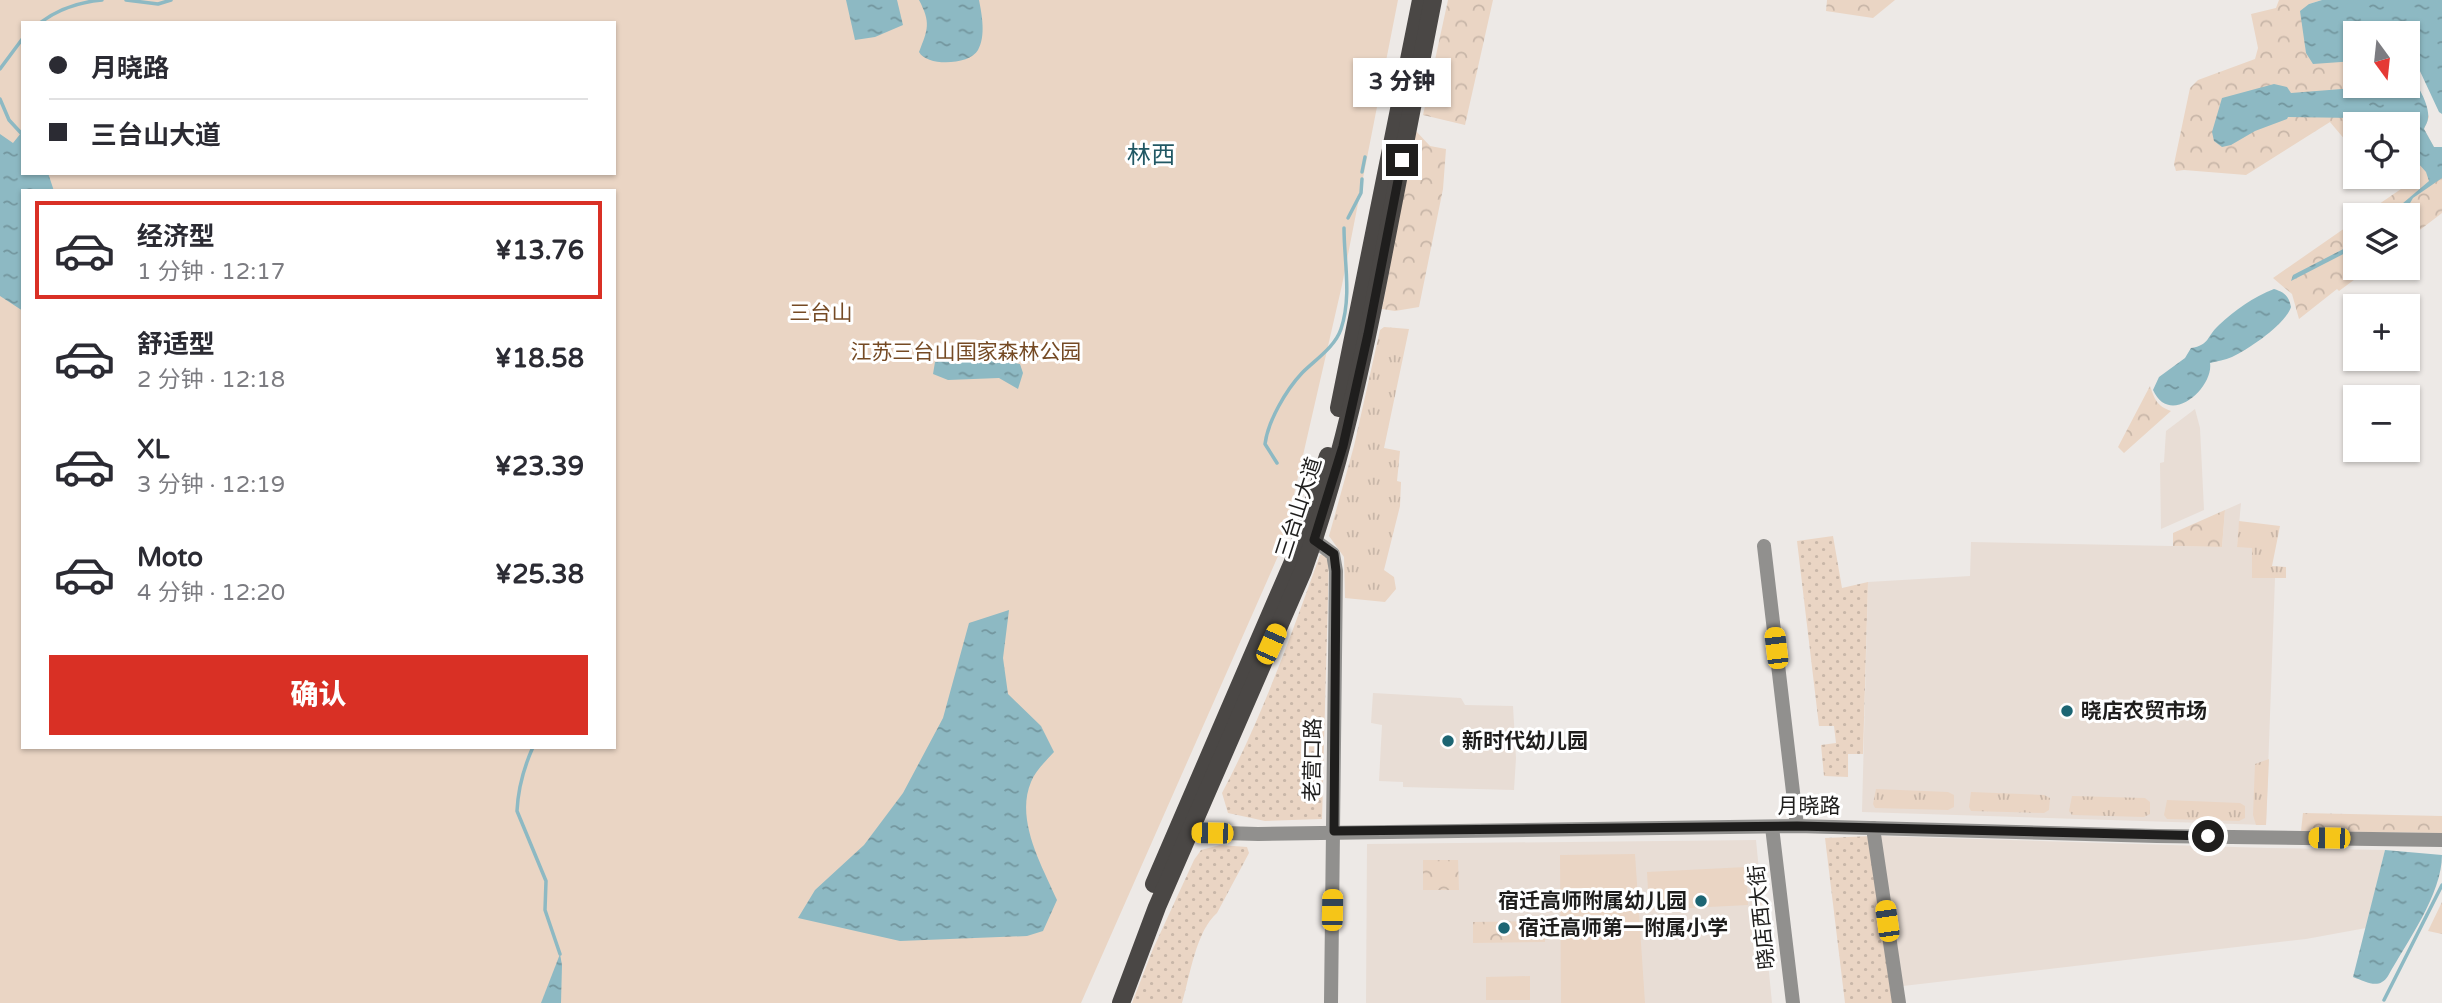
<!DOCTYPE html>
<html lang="zh">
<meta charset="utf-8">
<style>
body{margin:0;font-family:"Varela Round","Noto Sans SC",sans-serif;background:#f2f2f3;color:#2b2b33;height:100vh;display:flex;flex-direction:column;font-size:26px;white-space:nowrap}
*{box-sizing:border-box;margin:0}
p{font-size:23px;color:#7c7c81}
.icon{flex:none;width:38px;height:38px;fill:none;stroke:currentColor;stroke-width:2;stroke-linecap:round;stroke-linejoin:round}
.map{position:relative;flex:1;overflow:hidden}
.sheet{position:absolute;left:21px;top:189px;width:595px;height:560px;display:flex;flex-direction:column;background:#fff;border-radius:0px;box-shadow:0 2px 5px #0004}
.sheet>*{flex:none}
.guide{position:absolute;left:21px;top:21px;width:595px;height:154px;border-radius:0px;box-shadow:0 2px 5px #0004;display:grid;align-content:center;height:154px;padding:0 28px;background:#fff}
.needle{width:46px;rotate:165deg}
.fabs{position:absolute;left:2343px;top:21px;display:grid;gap:14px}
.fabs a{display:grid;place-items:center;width:77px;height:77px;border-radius:0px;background:#fff;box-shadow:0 2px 5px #0004;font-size:35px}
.end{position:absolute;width:32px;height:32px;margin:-16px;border:9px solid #1f1e1d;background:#fff;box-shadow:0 0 0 4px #fff}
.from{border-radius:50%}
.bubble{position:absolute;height:49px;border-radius:0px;background:#fff;box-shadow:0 2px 5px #0004;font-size:23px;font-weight:800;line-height:49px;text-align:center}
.car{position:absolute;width:21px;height:42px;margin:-21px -10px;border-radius:9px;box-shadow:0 0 5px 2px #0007;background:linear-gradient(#f5c518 24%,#345 0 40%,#f5c518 0 76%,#345 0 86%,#f5c518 0)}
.guide b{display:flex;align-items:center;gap:24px;height:66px;font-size:26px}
.guide b+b{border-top:2px solid #e1e1e2}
.guide i{width:18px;height:18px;background:#2b2b33}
ul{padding:12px 0 0;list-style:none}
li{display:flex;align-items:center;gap:21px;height:98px;margin:0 14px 10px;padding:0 14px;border:4px solid transparent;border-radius:0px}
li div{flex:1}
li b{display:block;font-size:26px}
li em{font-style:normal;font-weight:800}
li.current{border-color:#d93025}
li>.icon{width:63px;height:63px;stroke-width:1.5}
.button{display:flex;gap:14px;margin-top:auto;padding:14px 28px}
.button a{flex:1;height:80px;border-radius:0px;background:#d93025;color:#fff;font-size:28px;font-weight:800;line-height:80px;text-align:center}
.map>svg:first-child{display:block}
.built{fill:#e8ddd5}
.grass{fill:url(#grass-tufts)}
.forest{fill:url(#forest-crowns)}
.park{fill:#ead5c4;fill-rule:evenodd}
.garden{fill:url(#garden-dots)}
.water{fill:url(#water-ripples)}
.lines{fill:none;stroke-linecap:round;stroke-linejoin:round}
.stream{stroke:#8db9c3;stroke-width:3.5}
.minor{stroke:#91908e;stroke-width:14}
.major{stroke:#4a4745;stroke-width:18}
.route{stroke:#1f1e1d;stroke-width:9}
.poi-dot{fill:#1c6573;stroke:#fff;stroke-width:2.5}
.labels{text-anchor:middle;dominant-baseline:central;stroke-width:6;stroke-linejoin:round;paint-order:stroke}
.park-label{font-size:21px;fill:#754a24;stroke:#fff}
.street-label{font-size:21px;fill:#1f1e1d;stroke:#fff}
.poi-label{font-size:21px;font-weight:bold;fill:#1f1e1d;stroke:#fff;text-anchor:start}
.quarter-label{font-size:24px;fill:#215864;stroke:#fff}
</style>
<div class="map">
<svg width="2442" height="1003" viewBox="0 0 2442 1003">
<defs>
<pattern id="grass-tufts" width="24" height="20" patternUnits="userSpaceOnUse" patternTransform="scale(1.75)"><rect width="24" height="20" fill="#ead5c4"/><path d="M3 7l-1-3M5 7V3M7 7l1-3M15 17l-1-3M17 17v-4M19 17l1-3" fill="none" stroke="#c8b6a8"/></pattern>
<pattern id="forest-crowns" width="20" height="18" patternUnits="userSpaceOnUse" patternTransform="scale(1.75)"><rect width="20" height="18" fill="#ead5c4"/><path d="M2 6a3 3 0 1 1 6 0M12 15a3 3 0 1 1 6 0" fill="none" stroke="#c8b6a8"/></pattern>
<pattern id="garden-dots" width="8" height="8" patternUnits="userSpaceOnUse" patternTransform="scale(1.75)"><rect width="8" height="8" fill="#ead5c4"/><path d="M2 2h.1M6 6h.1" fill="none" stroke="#c8b6a8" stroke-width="1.8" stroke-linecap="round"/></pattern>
<pattern id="water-ripples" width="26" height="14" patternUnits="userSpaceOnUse" patternTransform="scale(1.75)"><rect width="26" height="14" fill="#8db9c3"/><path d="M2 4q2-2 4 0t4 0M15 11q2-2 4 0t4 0" fill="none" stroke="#73969e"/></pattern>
</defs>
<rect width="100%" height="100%" fill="#ede9e6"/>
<g class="built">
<polygon points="2195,409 2200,428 2204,510 2161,529 2160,463 2164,462 2166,431"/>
<polygon points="2241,503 2237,547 2252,547 2252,578 2275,578 2266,825 1862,812 1868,582 1970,576 1971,542 2222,547 2225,510"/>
<polygon points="1373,693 1461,698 1465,705 1513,706 1516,758 1514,790 1403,787 1403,782 1379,781 1382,725 1371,723"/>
<polygon points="1879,836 2267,848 2385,850 2366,928 2306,939 1903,986"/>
<polygon points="1756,840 1772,1003 1366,1003 1367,844"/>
</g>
<g class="grass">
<polygon points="1384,327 1409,329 1384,448 1400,451 1397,481 1401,482 1400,506 1384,570 1394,577 1396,589 1385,602 1345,598 1344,557 1329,536 1354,446 1380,330"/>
<polygon points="2239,521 2280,526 2272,566 2286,567 2286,578 2252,578 2252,548 2237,547"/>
<polygon points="2269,759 2266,825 2256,825 2253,815 2255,764"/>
<polygon points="1876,789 1948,792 1954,795 1954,807 1948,810 1875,808 1873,804"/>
<polygon points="1971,792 2044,795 2050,798 2049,810 2044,813 1971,811 1969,807"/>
<polygon points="2072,796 2145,798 2150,802 2150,814 2144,817 2072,815 2069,811"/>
<polygon points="2167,800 2240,803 2245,806 2245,818 2239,821 2167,819 2164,815"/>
</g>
<g class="forest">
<polygon points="1448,0 1493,0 1465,125 1423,115"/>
<polygon points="1827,0 1895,0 1873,18 1826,11"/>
<polygon points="2279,0 2322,0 2309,4 2305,40 2306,53 2350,62 2355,61 2356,86 2408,86 2408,54 2412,54 2413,80 2429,117 2424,129 2434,147 2442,147 2442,213 2408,239 2408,215 2363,215 2401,189 2394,177 2408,177 2408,124 2356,124 2355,136 2346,141 2330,122 2246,175 2184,170 2176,171 2174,164 2190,88 2198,80 2255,59 2258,48 2251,14 2276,8"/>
<polygon points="1415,130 1430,146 1446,149 1443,189 1419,307 1395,311 1382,309"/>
<polygon points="2355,221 2356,268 2370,268 2339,291 2337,289 2299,319 2292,294 2273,278"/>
<path d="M2150 386C2155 400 2157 406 2171 411L2124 453 2118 447Z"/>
<polygon points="2225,510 2222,547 2173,546 2173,533"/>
<polygon points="2303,813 2442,816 2442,833 2301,831"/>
<polygon points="1423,860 1458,860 1459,890 1423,890"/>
<polygon points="2442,902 2442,934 2428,931"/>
<polygon points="1545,921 1545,942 1473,943 1473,922"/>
</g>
<g class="park">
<path d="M0 0H1398L1342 285 1282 547 1081 1003H0ZM23 23H614V173H23ZM23 191H614V747H23Z"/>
<polygon points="1635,854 1645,1003 1561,1003 1560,855"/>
<polygon points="1746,867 1748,905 1650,910 1649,908 1647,872"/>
<polygon points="1530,976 1530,1000 1486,1000 1486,977"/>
</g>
<g class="garden">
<polygon points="1833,536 1842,588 1868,582 1863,754 1848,754 1848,777 1824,776 1821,745 1836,743 1834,726 1819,726 1797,541"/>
<path d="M1325 553 1329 558 1322 819 1265 821 1228 813 1222 793C1262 717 1291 636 1320 555Z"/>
<polygon points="1872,836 1896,1003 1845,1003 1825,838"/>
<path d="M1220 845 1247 847 1249 853 1217 913C1196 931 1190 976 1182 1003H1132L1153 949 1194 860 1201 850Z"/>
</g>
<g class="water">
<polygon points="846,0 897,0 903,25 875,37 855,40"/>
<path d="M919 0H979C982 15 986 36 978 50 970 65 927 67 919 52 928 29 931 23 919 0Z"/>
<polygon points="2322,0 2442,0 2442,114 2439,112 2412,54 2408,54 2408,33 2356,33 2355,61 2313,64 2306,53 2300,11 2309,4"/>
<path d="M2408 80H2413C2420 88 2430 108 2428 118 2428 122 2425 126 2424 129L2434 147H2442V178L2413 198 2406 210 2399 215H2389L2429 181 2426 172 2418 163 2413 165 2408 160V124H2367L2355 118 2288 117 2287 119 2255 131 2231 145 2222 147 2214 141 2212 132 2222 98 2274 84 2287 87 2291 93 2380 86H2408Z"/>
<polygon points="21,133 23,173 48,173 54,191 23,191 23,311 0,296 0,134 13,143"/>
<polygon points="2355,243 2355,248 2291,281 2293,275"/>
<path d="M2274 289C2284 292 2289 296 2291 307 2285 325 2249 349 2232 357 2225 360 2217 361 2210 363 2214 387 2170 428 2153 390L2159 377 2185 358 2191 348C2210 345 2206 337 2219 325 2235 310 2253 297 2274 289Z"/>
<polygon points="957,356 980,356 1020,364 1023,373 1018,389 999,378 948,380 933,374 935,362"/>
<path d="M1009 610 1003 658 1008 694 1041 726 1054 752C1046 761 1035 771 1031 782 1015 820 1042 866 1057 900L1043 931 1027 936 900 941 798 918 815 890 864 845 903 793 943 718 969 623Z"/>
<path d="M2385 850 2442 855C2442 894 2407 942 2388 976 2379 990 2367 982 2353 977Z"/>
<polygon points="560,954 562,965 561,1003 541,1003"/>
</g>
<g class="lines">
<g class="stream">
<polyline points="126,0 158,4 171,0"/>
<path d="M40 23C58 9 80 2 102 0"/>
<polyline points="0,69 23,38"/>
<polyline points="0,99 9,120 21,133"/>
<polyline points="1362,172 1365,157"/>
<polyline points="1348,218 1361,193 1362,179"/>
<path d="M1277 463 1265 444C1268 421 1286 390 1302 373 1315 360 1335 347 1341 329 1352 296 1344 261 1344 228"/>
<path d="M533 747C524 767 518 790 517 811L546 881 545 910 560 954"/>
<polyline points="2384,1000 2442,885"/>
</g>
<g class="minor">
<polyline points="1306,538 1314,540 1333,554 1336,571 1331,1003"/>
<polyline points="1764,546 1797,826"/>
<polyline points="1772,827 1793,1003"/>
<polyline points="1873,828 1899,1003"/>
<polyline points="1181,829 1189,832 1258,834 1797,826 2157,836 2442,840"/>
</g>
<g class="major">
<polyline points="1339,408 1421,0"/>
<polyline points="1154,884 1295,557 1328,456"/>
<path d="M1121 1003 1157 907 1303 571C1341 465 1364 356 1385 246 1401 164 1417 82 1433 0"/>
</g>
</g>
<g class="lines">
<polyline class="route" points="1402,160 1368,334 1343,446 1314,540 1334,554 1336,571 1334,831 1797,826 2208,836"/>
</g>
<g class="poi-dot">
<circle cx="2067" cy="711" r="7"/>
<circle cx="1448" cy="741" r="7"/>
<circle cx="1701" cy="901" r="7"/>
<circle cx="1504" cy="928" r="7"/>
</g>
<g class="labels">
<g class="park-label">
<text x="821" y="313">三台山</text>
<text x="966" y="352">江苏三台山国家森林公园</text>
</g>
<g class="street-label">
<text transform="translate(1299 508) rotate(-72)">三台山大道</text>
<text transform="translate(1313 760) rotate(-89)">老营口路</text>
<text x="1809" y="806">月晓路</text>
<text transform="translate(1762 917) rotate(-96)">晓店西大街</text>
</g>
<g class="poi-label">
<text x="2081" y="711">晓店农贸市场</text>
<text x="1462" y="741">新时代幼儿园</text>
<text x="1687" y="901" text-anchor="end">宿迁高师附属幼儿园</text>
<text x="1518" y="928">宿迁高师第一附属小学</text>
</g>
<g class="quarter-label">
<text x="1151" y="155">林西</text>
</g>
</g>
</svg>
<div class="fabs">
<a><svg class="needle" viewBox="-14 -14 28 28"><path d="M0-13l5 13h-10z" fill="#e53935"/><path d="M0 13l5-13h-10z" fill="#7c7c81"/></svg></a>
<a><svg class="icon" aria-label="locate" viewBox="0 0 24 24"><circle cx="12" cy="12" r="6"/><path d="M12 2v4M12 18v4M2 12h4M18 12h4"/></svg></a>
<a><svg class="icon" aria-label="layers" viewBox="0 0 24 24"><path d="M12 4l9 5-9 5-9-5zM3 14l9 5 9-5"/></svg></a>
<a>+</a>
<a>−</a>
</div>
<i class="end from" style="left:2208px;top:836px"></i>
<i class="end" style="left:1402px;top:160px"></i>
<div class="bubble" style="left:1353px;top:58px;width:98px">3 分钟</div>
<i class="car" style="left:1271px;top:644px;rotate:24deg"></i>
<i class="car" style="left:1776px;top:648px;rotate:353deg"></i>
<i class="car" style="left:1212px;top:833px;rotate:271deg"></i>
<i class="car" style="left:2329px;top:838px;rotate:271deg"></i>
<i class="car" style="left:1332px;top:910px;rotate:1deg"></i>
<i class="car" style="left:1887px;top:921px;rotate:352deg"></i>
<div class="guide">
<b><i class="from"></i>月晓路</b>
<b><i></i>三台山大道</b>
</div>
<section class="sheet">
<ul>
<li class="current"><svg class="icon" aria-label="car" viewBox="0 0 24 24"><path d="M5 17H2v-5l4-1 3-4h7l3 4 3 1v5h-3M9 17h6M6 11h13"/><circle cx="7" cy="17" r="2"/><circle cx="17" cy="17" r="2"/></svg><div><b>经济型</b><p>1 分钟 · 12:17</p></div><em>¥13.76</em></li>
<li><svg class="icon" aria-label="car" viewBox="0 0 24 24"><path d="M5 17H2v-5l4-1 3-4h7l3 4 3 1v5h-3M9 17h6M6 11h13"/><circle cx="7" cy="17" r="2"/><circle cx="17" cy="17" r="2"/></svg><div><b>舒适型</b><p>2 分钟 · 12:18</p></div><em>¥18.58</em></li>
<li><svg class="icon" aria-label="car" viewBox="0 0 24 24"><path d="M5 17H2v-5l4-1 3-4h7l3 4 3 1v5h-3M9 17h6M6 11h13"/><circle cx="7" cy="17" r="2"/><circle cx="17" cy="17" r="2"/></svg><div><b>XL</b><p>3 分钟 · 12:19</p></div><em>¥23.39</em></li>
<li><svg class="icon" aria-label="car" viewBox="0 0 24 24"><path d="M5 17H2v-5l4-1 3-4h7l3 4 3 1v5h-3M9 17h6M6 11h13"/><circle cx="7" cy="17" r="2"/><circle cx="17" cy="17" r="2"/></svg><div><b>Moto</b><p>4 分钟 · 12:20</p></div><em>¥25.38</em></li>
</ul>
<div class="button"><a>确认</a></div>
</section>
</div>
